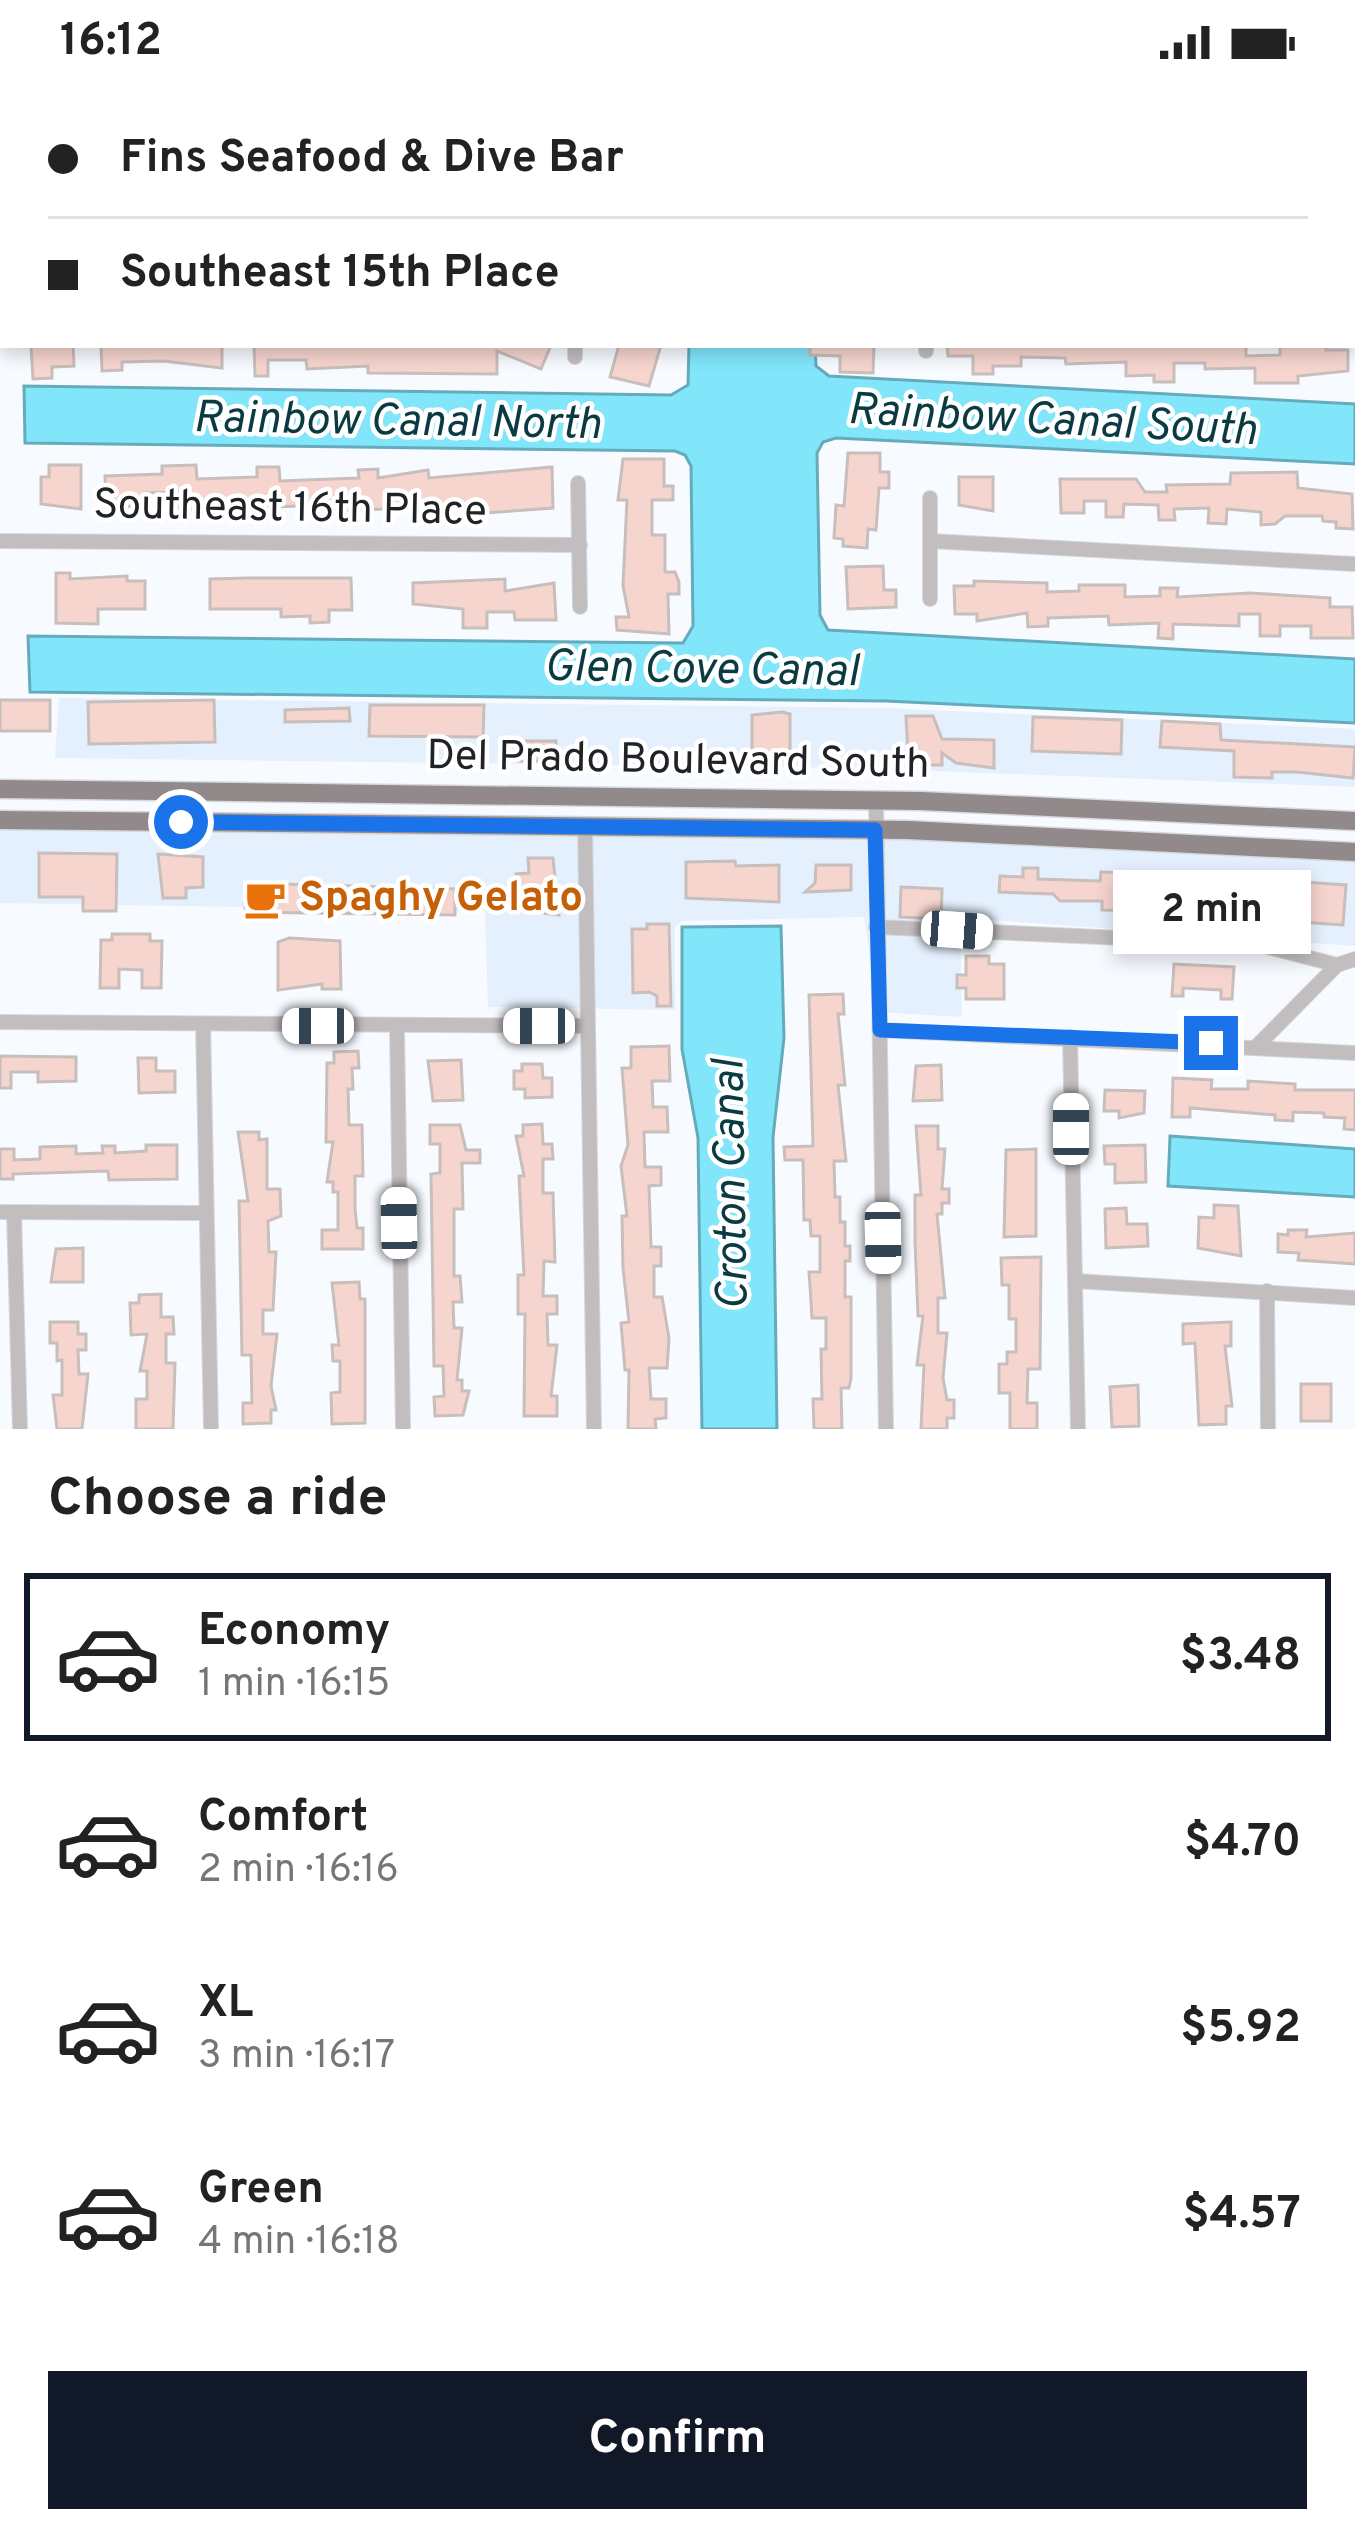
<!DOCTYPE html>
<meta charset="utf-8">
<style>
body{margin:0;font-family:Overpass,sans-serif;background:#f2f2f2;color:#222;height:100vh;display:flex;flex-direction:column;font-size:45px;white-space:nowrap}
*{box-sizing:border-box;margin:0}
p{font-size:39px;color:#767676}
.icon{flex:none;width:66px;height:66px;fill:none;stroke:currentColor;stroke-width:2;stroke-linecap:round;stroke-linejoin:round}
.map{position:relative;height:1345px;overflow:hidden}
.drawer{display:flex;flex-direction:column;background:#fff;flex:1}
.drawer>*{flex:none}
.guide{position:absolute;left:0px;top:0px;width:1356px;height:264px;box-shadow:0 6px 18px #0003;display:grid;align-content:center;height:264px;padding:0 48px;background:#fff}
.end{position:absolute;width:54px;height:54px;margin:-27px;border:15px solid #1a73e8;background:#fff;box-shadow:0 0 0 6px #fff}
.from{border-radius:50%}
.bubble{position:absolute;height:84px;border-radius:0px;background:#fff;box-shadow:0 6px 18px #0003;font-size:39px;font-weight:700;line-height:84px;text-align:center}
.car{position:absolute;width:36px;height:72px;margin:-36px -18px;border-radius:15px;box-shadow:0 0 9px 3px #0007;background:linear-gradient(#fff 24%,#345 0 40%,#fff 0 76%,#345 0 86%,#fff 0)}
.guide b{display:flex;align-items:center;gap:42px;height:114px;font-size:45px}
.guide b+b{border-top:3px solid #e0e0e0}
.guide i{width:30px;height:30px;background:#222}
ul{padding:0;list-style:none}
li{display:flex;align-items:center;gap:36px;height:168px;margin:0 24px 18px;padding:0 24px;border:6px solid transparent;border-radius:0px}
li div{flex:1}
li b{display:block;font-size:45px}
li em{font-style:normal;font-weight:700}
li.active{border-color:#111827}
li>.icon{width:108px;height:108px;stroke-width:1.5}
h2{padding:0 48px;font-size:54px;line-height:144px}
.action{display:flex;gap:24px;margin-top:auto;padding:24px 48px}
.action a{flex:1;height:138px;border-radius:0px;background:#111827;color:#fff;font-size:48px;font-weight:700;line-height:138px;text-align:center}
.status{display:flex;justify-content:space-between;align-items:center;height:84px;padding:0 60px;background:#fff;direction:ltr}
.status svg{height:33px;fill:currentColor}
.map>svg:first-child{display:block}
.built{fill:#e4f0fd}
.water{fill:#82e6fb;stroke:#65abbb;stroke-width:3}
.building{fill:#f7d5cf;stroke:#c8bebc;stroke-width:3}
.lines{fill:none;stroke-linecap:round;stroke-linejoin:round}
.minor-casing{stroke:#d5d8dc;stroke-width:16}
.major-casing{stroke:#d5d8dc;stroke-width:21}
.minor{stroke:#c2bdbe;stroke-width:14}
.major{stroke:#928a8a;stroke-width:18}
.route{stroke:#1a73e8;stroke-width:15}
.labels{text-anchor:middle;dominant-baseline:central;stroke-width:9;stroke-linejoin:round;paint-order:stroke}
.street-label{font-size:42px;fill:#202225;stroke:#fff}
.food-label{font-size:42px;font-weight:bold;fill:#c56008;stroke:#fff;text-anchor:start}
.water-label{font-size:45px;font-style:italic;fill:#0a3b43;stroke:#fff}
</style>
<div class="status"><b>16:12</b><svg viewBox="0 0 49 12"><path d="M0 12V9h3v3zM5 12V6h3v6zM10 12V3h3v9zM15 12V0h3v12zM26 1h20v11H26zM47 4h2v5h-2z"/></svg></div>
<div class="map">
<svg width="1355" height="1345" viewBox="0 0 1355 1345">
<rect width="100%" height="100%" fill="#f7fbff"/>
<g class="built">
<polygon points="59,614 885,624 1355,645 1355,703 855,684 55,674"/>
<polygon points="0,744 875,753 1355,775 1355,862 960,834 962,933 878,928 864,833 682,837 675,843 675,926 488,923 485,827 0,819"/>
</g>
<g class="water">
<polygon points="689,261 815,261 816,282 829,292 1355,320 1355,380 836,354 823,358 817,369 820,531 828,546 1355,575 1355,639 886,617 30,608 28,552 683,559 693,542 691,382 685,371 675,367 25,359 24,302 671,311 688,301"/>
<polygon points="781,842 784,954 773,1053 777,1345 702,1345 698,1054 682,965 682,843"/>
<polygon points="1170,1052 1355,1065 1355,1113 1168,1102"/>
</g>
<g class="building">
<polygon points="31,261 73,261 74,282 52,283 52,294 33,295"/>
<polygon points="101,261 222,261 222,284 164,277 122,278 122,286 102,287"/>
<polygon points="254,261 551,261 541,285 497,267 497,290 368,289 368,282 307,285 306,276 268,276 268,292 255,292"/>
<polygon points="619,261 661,261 649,302 610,293"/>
<polygon points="810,261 874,261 873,289 840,288 840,272 810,271"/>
<polygon points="947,261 1246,261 1246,272 1280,271 1280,261 1326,261 1326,266 1348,266 1348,287 1298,292 1298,299 1255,299 1255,284 1205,285 1205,279 1174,279 1174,298 1154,298 1154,291 1126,292 1126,278 1066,280 1065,274 1021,273 1021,282 993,282 993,290 973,290 973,272 948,272"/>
<polygon points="848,369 880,369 880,388 889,388 889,404 879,404 876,446 868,445 867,464 843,462 843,455 834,454 836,421 844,422"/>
<polygon points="623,375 664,375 664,402 673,402 673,416 652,416 652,451 665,451 665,488 675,488 679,498 679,510 668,510 669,550 617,546 616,533 629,533 623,502 627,416 618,416"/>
<polygon points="49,381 81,381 81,425 41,420 41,393 49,393"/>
<polygon points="196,381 197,395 257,393 257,383 279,383 280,397 359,394 358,386 378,385 378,394 428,386 429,394 552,383 553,424 485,429 484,420 411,429 411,424 333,427 333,421 178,426 178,408 144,409 144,424 106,420 105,392 162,390 162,382"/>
<polygon points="1297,388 1298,404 1352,410 1353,445 1336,444 1336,438 1323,437 1322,432 1285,432 1275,440 1261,441 1261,428 1227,425 1226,440 1208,439 1209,424 1174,425 1175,436 1159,436 1158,421 1124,420 1123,433 1106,433 1106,417 1084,417 1084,429 1061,429 1060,395 1136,395 1145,408 1167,408 1166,401 1230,400 1231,389"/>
<polygon points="959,393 993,393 993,427 959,421"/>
<polygon points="883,482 884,506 896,506 896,523 848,525 846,483"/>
<polygon points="56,489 70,489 70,495 127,492 127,497 145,497 145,525 98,525 98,540 56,539"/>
<polygon points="247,494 351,494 352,526 329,526 329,538 310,539 310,532 281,533 281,525 210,525 210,495"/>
<polygon points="505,495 505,507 554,499 556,536 515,536 514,528 487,528 487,544 463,544 463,525 413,520 413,499"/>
<polygon points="974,497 1047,499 1047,508 1079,507 1079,501 1125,501 1125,513 1160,512 1160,504 1178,504 1177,513 1250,509 1330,514 1330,523 1352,523 1353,554 1311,554 1311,542 1280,542 1280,552 1260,552 1260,530 1239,530 1239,542 1173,540 1173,555 1158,554 1159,539 1109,541 1108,532 1048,534 1048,542 1028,543 1027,529 977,537 977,530 955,530 954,502 974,502"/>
<rect x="0" y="616" width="50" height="31"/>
<polygon points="214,616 215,658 89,660 88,618"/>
<polygon points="370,621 484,621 483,653 369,652"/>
<polygon points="349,624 350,637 285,638 285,626"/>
<polygon points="782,628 790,630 790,675 752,680 752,631"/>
<polygon points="906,632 933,632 942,655 994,656 994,684 956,679 942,669 942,681 928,681 928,672 908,672"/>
<polygon points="1033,633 1122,636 1121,670 1032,667"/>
<polygon points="1162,637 1220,640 1221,656 1355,663 1353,694 1297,688 1272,688 1272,694 1234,693 1234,667 1160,663"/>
<rect x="518" y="657" width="38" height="20"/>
<polygon points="39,769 117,770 116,827 83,827 83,813 39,813"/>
<polygon points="158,770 203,773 203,803 186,804 186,814 163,814"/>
<polygon points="528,774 553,774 559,831 516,826 516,790 529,789"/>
<polygon points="735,777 736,782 779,781 779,818 686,814 686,778"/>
<polygon points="816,781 851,781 851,806 805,808 815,799"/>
<polygon points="1023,784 1038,784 1038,795 1100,797 1101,788 1143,789 1141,827 1102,826 1102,817 1060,817 1053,810 999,808 1000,792 1023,793"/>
<polygon points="1216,789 1235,790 1235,796 1243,796 1242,812 1207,810 1208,795 1215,796"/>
<polygon points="1303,798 1346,801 1343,841 1300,838"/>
<polygon points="245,799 455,805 455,831 245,828"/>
<polygon points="901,803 942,805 941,835 900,833"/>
<polygon points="647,840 669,840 671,922 657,922 657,912 649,908 633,909 632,845 647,845"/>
<polygon points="112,850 150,850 150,857 162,857 161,904 142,904 142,886 119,885 119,904 100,904 101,856 112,856"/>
<polygon points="289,854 340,857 341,905 322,905 322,900 278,906 278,858"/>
<polygon points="966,872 989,872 989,880 1004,880 1004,915 966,915 966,904 957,904 957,891 966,891"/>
<polygon points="1174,880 1234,883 1232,915 1221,915 1221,906 1183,904 1183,912 1172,912"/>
<polygon points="843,910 844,930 838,930 845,1001 838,1001 846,1077 834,1077 835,1113 840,1113 840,1138 845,1138 845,1162 850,1162 850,1177 845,1177 845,1213 851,1213 851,1294 849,1304 841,1304 842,1345 814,1345 813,1315 822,1315 821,1265 826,1265 826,1234 812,1234 810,1202 809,1188 820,1188 820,1152 811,1152 810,1136 804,1136 803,1076 785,1076 784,1063 813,1062 809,911"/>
<polygon points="669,962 670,997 652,997 653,1023 667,1023 668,1048 644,1048 645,1083 661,1083 661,1101 649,1102 651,1163 661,1163 661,1182 654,1182 654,1213 662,1213 669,1254 667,1284 649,1284 651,1315 666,1315 666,1334 655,1335 656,1345 628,1345 629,1286 625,1286 621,1239 629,1238 623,1184 622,1132 627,1132 621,1082 628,1061 622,984 631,984 631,963"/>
<polygon points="358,967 359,984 352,984 353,1005 348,1005 349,1041 362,1041 363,1092 355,1092 355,1125 357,1144 363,1144 363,1165 322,1165 322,1146 338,1146 338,1108 333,1108 333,1098 327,1098 333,1058 326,1058 327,979 334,979 334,968"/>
<polygon points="0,972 76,973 76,997 38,998 38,988 11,988 11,1004 0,1004"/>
<polygon points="138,974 156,974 156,987 175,987 175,1008 139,1009"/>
<polygon points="461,976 463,1016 433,1017 428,977"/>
<polygon points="522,980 542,980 543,994 552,994 552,1013 525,1014 525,1005 514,1005 514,987 522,987"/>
<polygon points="941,981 942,1016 913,1017 916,982"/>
<polygon points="1173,994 1212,996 1211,1005 1248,1005 1248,997 1295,1000 1295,1006 1355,1006 1355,1046 1344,1045 1345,1034 1324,1033 1324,1029 1293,1028 1293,1037 1275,1036 1275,1031 1190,1024 1190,1033 1172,1033"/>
<polygon points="1105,1006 1145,1007 1144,1029 1119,1034 1119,1027 1104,1027"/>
<polygon points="542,1040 543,1060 552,1060 553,1075 543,1075 543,1109 553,1109 555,1178 544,1177 543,1212 557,1212 557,1230 547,1230 548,1261 557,1261 551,1312 557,1312 557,1332 524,1332 525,1230 518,1230 518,1191 524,1191 519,1092 524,1092 516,1052 523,1052 523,1041"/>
<polygon points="430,1041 460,1041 466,1066 480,1066 480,1079 462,1079 463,1125 454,1125 454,1192 460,1192 462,1218 453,1218 454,1244 462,1244 457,1296 462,1296 462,1307 469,1307 463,1331 435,1332 434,1313 444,1312 443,1282 434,1282 431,1090 440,1089 440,1060 430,1060"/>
<polygon points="916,1042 938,1042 938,1065 945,1065 942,1105 949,1105 949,1119 942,1119 942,1130 937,1130 945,1214 938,1214 938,1249 947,1249 943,1294 947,1316 954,1316 954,1334 947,1334 947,1345 921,1345 924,1281 917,1281 923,1232 918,1232 915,1158 915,1111 921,1111"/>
<polygon points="238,1048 259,1048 259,1056 267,1055 267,1105 280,1105 281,1132 268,1137 269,1168 276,1168 273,1226 263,1226 263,1250 277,1250 271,1302 276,1326 271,1326 271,1339 243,1340 243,1319 252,1319 251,1271 242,1271 239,1117 248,1117"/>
<polygon points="146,1061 177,1061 177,1095 109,1096 108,1087 13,1090 13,1095 0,1095 0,1065 14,1065 14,1076 40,1075 40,1063 76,1062 76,1070 103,1069 102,1062 115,1062 115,1069 146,1067"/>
<polygon points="1145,1061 1146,1098 1115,1099 1115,1080 1105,1080 1104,1062"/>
<polygon points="1036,1065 1036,1152 1004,1153 1006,1066"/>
<polygon points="1214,1121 1238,1122 1241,1172 1198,1164 1199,1133 1214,1134"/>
<polygon points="1126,1124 1127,1140 1147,1140 1148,1162 1106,1164 1105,1125"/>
<polygon points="1288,1146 1307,1146 1306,1153 1355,1149 1355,1180 1298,1176 1299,1169 1278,1168 1278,1150 1288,1151"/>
<polygon points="83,1164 83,1198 51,1198 56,1165"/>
<polygon points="1041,1173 1040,1285 1028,1285 1027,1319 1037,1319 1037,1345 1010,1345 1010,1309 999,1309 999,1280 1007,1280 1007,1268 1016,1268 1016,1235 1009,1235 1009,1201 1002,1201 1001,1174"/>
<polygon points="359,1198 360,1215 365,1215 365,1339 332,1340 331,1309 340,1308 340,1277 333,1277 332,1261 339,1261 332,1199"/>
<polygon points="161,1210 161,1233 173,1233 174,1250 166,1250 166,1279 175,1279 173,1345 136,1345 136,1315 147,1315 147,1287 140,1287 147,1250 131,1251 130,1219 139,1219 139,1211"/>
<polygon points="50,1238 78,1238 78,1250 86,1250 86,1266 78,1266 79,1290 88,1290 82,1345 57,1345 53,1311 62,1311 62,1276 57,1277 57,1259 50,1259"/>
<polygon points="1231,1238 1231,1262 1225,1262 1232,1322 1226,1322 1226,1340 1199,1341 1195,1259 1183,1260 1183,1240"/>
<rect x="1301" y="1300" width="30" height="37"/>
<polygon points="1138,1301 1139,1342 1112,1343 1110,1303"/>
</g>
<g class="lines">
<g class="minor-casing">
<g id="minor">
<polyline points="571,0 571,3"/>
<polyline points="922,0 922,3"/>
<polyline points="0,208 3,208"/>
<polyline points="1353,225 1355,225"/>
<polyline points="575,261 575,273"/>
<polyline points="926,261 926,267"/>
<polyline points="578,399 580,523"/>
<polyline points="930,414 930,515"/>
<polyline points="0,457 580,461"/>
<polyline points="930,457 1355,480"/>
<polyline points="876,716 886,1345"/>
<polyline points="585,742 594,1345"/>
<polyline points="876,843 1257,860 1337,881"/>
<polyline points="0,938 586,942"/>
<polyline points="203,940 211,1345"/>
<polyline points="397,943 403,1345"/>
<polyline points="880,946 1355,969"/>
<polyline points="1070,953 1078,1345"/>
<polyline points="1258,961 1337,881 1355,875"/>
<polyline points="0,1128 206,1129"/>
<polyline points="14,1129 20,1345"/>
<polyline points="1075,1197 1355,1214"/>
<polyline points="1267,1207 1268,1345"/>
</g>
</g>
<g class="major-casing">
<g id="major">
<polyline points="0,705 921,717 1355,737"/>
<polyline points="0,736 908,746 1355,768"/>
</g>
</g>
<use href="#minor" class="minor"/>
<use href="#major" class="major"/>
</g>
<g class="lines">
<polyline class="route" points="181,738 875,746 880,946 1211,959"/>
</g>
<defs>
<g id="cafe-bare" transform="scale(3.24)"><path d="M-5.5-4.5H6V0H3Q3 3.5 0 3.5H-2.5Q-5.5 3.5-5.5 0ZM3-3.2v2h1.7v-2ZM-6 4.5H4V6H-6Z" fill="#e8710a" stroke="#fff" stroke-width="2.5" paint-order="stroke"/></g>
</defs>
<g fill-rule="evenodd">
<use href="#cafe-bare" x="265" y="815"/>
</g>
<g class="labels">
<g class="street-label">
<text transform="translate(290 426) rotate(1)">Southeast 16th Place</text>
<text transform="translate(678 678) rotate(1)">Del Prado Boulevard South</text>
</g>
<g class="food-label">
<text x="299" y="815">Spaghy Gelato</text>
</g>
<g class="water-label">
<text transform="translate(1052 338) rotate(3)">Rainbow Canal South</text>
<text transform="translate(397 339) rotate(1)">Rainbow Canal North</text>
<text transform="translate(701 587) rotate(1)">Glen Cove Canal</text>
<text transform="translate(733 1101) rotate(-91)">Croton Canal</text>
</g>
</g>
</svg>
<i class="end from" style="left:181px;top:738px"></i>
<i class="end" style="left:1211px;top:959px"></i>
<div class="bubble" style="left:1113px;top:786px;width:198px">2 min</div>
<i class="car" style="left:957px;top:846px;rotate:94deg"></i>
<i class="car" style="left:318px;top:942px;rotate:270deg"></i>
<i class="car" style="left:539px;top:942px;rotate:270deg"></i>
<i class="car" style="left:1071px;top:1045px;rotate:0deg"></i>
<i class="car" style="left:399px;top:1139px;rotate:359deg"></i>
<i class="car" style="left:883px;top:1154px;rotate:179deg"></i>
<div class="guide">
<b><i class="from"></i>Fins Seafood &amp; Dive Bar</b>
<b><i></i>Southeast 15th Place</b>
</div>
</div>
<section class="drawer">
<h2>Choose a ride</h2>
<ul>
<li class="active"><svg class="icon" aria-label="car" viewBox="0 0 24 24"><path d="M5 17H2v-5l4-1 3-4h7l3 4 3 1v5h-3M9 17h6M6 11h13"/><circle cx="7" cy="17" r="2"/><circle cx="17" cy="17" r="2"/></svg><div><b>Economy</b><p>1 min · 16:15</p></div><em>$3.48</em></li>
<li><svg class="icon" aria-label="car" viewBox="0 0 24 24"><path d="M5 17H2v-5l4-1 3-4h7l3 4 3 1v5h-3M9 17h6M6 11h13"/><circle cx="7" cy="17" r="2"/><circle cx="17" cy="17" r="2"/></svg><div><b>Comfort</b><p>2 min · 16:16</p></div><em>$4.70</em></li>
<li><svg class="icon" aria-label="car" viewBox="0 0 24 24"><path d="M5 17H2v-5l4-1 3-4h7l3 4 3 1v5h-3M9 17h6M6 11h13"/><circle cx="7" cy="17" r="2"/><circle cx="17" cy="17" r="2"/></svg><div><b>XL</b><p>3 min · 16:17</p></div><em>$5.92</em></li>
<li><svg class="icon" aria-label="car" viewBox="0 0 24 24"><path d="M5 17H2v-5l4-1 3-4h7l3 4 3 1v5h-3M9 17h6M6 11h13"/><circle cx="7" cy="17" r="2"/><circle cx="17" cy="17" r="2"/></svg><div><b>Green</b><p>4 min · 16:18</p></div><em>$4.57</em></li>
</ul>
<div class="action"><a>Confirm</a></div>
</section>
